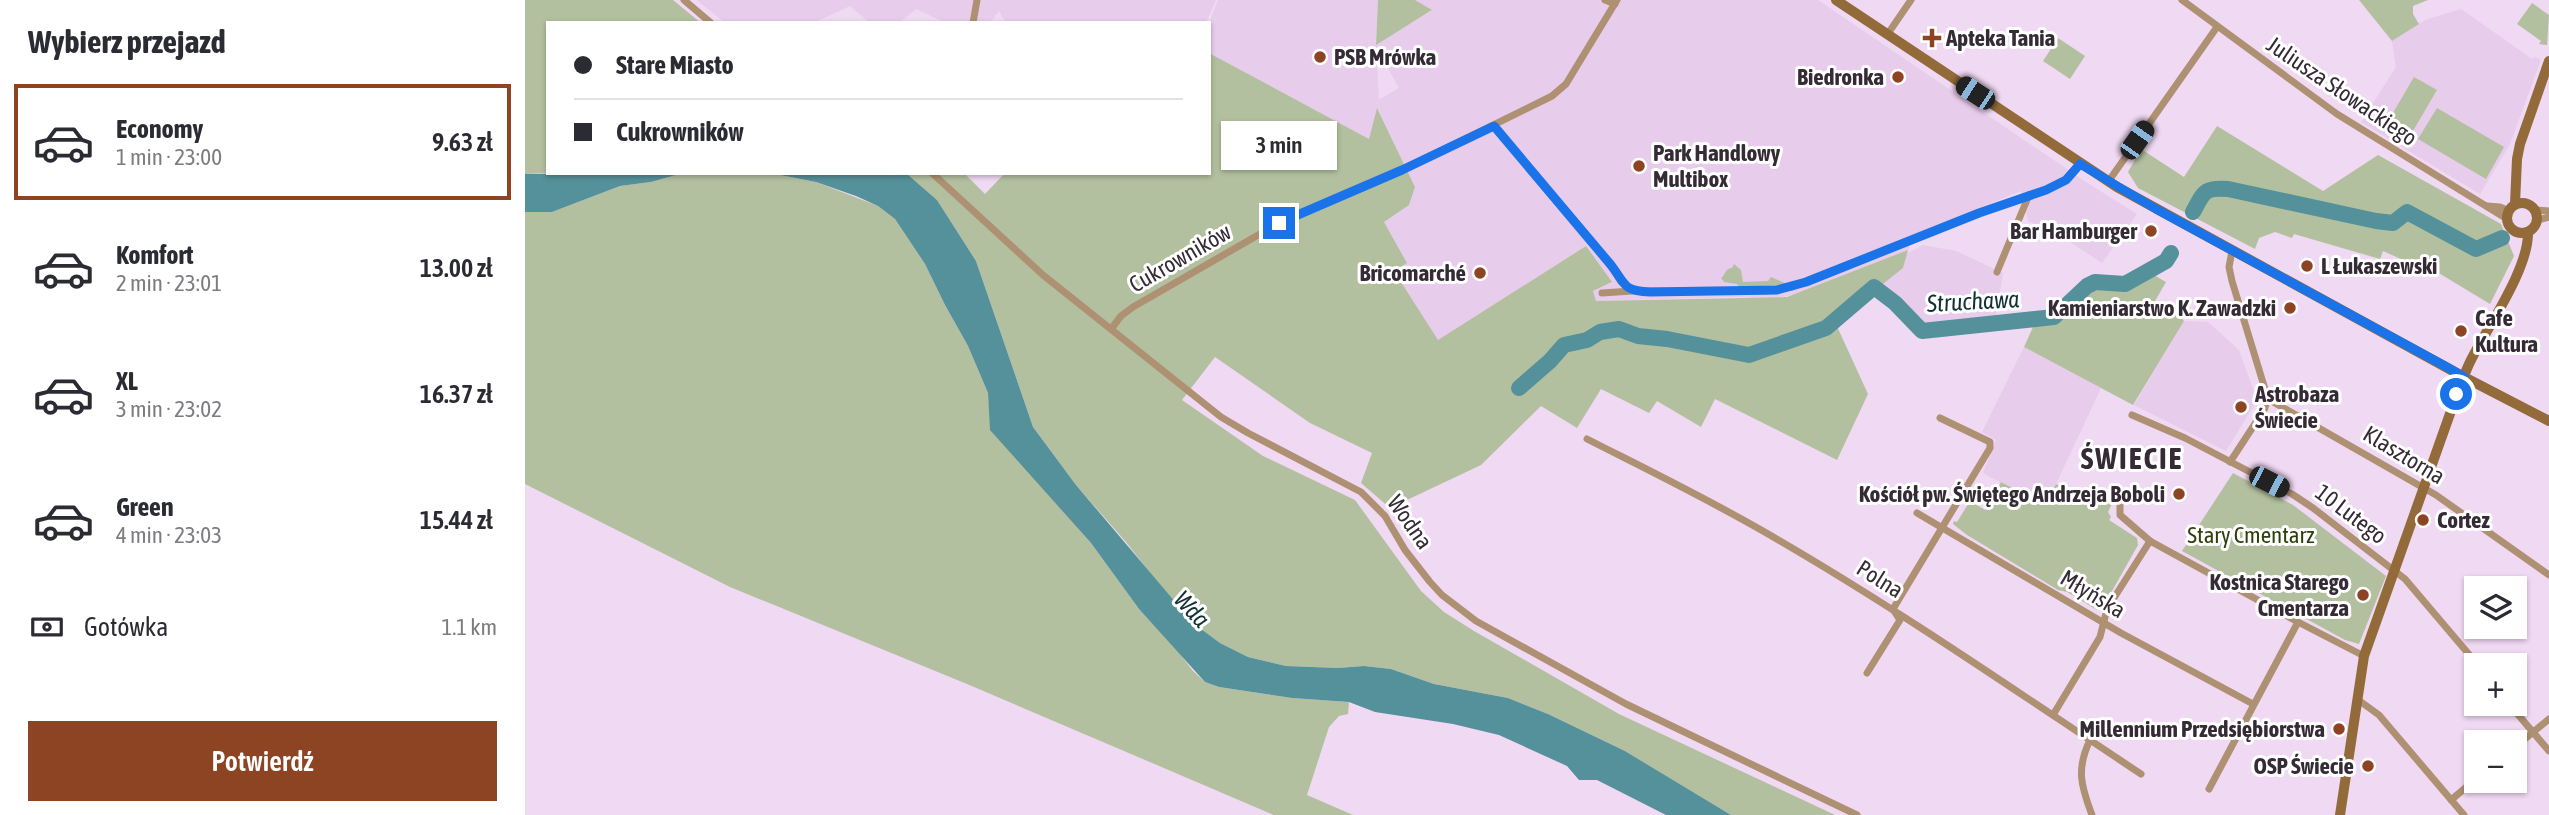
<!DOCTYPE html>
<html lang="pl">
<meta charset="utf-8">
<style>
body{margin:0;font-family:"Asap Condensed",sans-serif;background:#f7f7f7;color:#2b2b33;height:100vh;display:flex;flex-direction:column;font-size:26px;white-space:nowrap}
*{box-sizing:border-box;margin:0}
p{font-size:23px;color:#7c7c81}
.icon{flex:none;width:38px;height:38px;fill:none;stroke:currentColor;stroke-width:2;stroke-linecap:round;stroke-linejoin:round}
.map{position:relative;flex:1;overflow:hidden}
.drawer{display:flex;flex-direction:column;background:#fff;width:525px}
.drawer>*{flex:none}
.banner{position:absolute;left:21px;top:21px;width:665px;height:154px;border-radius:0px;box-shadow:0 2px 5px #0004;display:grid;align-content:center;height:154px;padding:0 28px;background:#fff}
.fabs{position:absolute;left:1939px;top:576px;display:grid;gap:14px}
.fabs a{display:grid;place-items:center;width:63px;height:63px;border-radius:0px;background:#fff;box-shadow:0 2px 5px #0004;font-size:35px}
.end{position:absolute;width:32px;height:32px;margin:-16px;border:9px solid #1a73e8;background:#fff;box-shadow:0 0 0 4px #fff}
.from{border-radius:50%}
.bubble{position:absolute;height:49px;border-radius:0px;background:#fff;box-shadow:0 2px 5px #0004;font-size:23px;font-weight:600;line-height:49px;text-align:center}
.car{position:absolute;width:21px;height:42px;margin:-21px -10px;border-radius:9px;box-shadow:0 0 5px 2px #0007;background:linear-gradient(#222 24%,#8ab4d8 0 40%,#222 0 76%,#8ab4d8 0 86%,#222 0)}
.banner b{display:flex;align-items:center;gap:24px;height:66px;font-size:26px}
.banner b+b{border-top:2px solid #e1e1e2}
.banner i{width:18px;height:18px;background:#2b2b33}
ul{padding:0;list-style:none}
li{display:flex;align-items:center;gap:21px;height:116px;margin:0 14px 10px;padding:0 14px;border:4px solid transparent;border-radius:0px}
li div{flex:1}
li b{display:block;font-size:26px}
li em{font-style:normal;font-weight:600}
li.active{border-color:#8c4422}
li>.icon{width:63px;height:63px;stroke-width:1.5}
h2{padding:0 28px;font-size:32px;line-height:84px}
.pay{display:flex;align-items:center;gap:18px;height:77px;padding:0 28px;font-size:26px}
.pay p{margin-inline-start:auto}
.action{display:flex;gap:14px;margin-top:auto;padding:14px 28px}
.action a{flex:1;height:80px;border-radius:0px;background:#8c4422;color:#fff;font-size:28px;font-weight:600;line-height:80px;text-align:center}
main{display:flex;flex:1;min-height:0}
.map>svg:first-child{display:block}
.built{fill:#e7cceb;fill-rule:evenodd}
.green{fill:#b3c09f}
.water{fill:#55919a}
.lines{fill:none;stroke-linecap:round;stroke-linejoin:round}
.river{stroke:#55919a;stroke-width:16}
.street{stroke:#ae9172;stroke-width:7}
.secondary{stroke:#936a39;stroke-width:10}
.route{stroke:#1a73e8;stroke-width:9}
.poi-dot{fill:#8c4422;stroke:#fff;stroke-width:2.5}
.labels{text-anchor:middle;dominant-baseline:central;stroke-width:6;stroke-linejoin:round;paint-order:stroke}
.poi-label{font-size:23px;font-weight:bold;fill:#342b35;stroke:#fff;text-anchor:end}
.street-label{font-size:23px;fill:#342b35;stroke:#fff}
.park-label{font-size:23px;fill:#2e3e0c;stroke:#fff}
.water-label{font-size:24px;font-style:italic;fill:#103034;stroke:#fff}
.district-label{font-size:30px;font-weight:bold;letter-spacing:2px;fill:#342b35;stroke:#fff}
</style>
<main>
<section class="drawer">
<h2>Wybierz przejazd</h2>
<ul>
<li class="active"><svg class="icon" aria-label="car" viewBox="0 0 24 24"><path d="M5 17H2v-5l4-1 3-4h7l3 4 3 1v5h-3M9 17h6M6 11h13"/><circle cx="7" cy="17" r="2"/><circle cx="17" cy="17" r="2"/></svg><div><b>Economy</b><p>1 min · 23:00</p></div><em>9.63 zł</em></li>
<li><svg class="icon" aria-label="car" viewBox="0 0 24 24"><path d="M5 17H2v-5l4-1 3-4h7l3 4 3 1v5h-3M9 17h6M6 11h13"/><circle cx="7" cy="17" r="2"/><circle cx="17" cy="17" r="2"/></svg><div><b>Komfort</b><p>2 min · 23:01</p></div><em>13.00 zł</em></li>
<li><svg class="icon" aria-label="car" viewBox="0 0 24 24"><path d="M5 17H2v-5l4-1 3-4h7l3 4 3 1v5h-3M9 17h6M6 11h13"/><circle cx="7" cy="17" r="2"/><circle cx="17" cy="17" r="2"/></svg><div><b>XL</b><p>3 min · 23:02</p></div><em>16.37 zł</em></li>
<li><svg class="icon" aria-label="car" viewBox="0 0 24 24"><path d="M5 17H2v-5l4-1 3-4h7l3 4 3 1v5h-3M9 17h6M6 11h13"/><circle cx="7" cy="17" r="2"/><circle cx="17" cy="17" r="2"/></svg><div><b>Green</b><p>4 min · 23:03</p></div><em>15.44 zł</em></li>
</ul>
<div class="pay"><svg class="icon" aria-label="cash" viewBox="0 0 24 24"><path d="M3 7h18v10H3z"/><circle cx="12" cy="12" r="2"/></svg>Gotówka<p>1.1 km</p></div>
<div class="action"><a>Potwierdź</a></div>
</section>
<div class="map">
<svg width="2024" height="815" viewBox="0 0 2024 815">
<rect width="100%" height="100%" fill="#f0d9f3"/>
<g class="built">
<polygon points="172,0 691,0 681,23 481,23 474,11 465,23 421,23 391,9 374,23 345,23 325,6 288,23 200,23"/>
<path d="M693 0H853L851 44 907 11 890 0H1293L1561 182 1612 214 1577 263 1542 240 1503 221 1496 191 1390 234 1383 250 1277 293 1253 298 1206 297 1070 301 1068 291 1086 283 1061 246 913 340 869 271 882 263 859 222 884 205 890 187 853 109 844 139 684 53V23ZM851 47 874 88 855 99H854Z"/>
<polygon points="1936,9 2007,59 2010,57 2016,60 1985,144 1955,194 1836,122 1871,67 1867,41 1900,20"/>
<polygon points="1398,245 1431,251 1478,273 1471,318 1439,325 1397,328 1350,283 1370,260"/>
<polygon points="1659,321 1683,322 1714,350 1732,400 1701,451 1609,405"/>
<polygon points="1499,347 1576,388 1531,484 1523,499 1516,504 1458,473 1471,440 1457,432"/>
</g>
<g class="green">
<polygon points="0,0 148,0 176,23 23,23 23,173 0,174"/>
<polygon points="853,0 890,0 907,10 851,45"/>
<polygon points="1834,0 1903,0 1888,6 1888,14 1894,24 1867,41"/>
<polygon points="2007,3 2024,15 2022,45 2014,44 2016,41 1992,24"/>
<polygon points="1533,38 1560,56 1545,79 1518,61"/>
<polygon points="684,53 844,139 852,108 890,187 884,205 859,222 882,263 869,271 913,340 1061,246 1087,282 1068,291 1071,301 1262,297 1383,250 1378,268 1310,322 1343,394 1312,460 1190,399 1176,427 1132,401 1124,413 1076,389 1052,428 1016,406 956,465 865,508 836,483 847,453 785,423 690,357 657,400 738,456 830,500 896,591 919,612 949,631 1094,714 1310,815 1206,815 1100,751 1023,714 983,698 909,684 866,669 839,666 813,668 761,666 723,657 695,643 668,623 647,601 601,542 551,485 508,427 451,261 412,200 381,173 439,173 460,194 480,173 684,173"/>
<polygon points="1889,77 1912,90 1885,136 1862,123"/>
<polygon points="1912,108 1979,147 1961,179 1893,139"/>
<polygon points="1692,126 1798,191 1853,155 1976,224 1989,256 1965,304 1912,272 1907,277 1893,276 1883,270 1887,264 1858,251 1855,259 1769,234 1767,238 1750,232 1734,238 1730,249 1613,188 1603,172 1616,149 1659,177"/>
<polygon points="158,173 245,173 291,182 353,206 370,219 400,264 420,305 443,346 463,393 466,430 566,543 614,609 652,650 668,671 680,682 694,687 767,698 824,702 823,714 814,716 804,727 782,795 828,815 749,815 442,684 205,587 0,484 0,212 27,212 95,186 126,182"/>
<path d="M1209 264 1216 270 1218 282 1243 281 1246 277 1262 284 1245 287H1215L1212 284 1199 282 1196 278C1201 275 1199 269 1207 268Z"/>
<polygon points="1627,274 1641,282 1630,301 1647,307 1659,321 1608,405 1499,347 1508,327 1532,319 1568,289 1600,288"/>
<polygon points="1708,473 1768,505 1861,576 1834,644 1820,640 1657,551"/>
<polygon points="1476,482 1516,503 1523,499 1531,484 1552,494 1555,489 1587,504 1583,512 1586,517 1584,520 1612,538 1613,545 1578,607 1572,610 1542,592 1533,590 1442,535 1428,524 1429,521 1432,522 1445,501 1460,510"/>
</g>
<g class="water">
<polygon points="158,173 126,182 95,186 27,212 0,212 0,174"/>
<polygon points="245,173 381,173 412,200 451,261 508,427 551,485 668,623 695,643 723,657 761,666 813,668 839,666 866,669 909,684 983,698 1023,714 1100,751 1206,815 1141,815 1072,780 1054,780 1042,766 974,735 928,724 850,712 824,702 767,698 694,687 680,682 614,609 566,543 465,430 463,393 443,346 420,305 400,264 370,219 353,206 331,196 291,182"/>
</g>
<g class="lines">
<g class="river">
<path d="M1668 212C1679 192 1679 187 1703 189L1851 221 1868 223 1882 212 1951 249 1977 238"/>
<polyline points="994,388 1025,361 1039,345 1062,340 1075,332 1094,329 1113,336 1142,339 1224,355 1301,328 1349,287 1370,303 1397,331 1529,317 1562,286 1570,282 1600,284 1641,261 1646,253"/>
</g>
<g class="street">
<polyline points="159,0 186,23"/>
<polyline points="1080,0 1090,4"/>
<polyline points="1657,0 1812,114 1982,219"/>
<polyline points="448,23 452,0"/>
<polyline points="1362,35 1386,0"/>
<polyline points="969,126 1086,265 1096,282 1108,291 1241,291 1267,287 1454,213 1521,190 1541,180 1555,164"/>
<polyline points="407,173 518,275 696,417 723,433 836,492 860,516 880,550 905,582 917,595 951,621 1101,704 1332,815"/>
<polyline points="1583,182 1692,27"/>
<polyline points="1962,206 1975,207 1984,211"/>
<polyline points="2011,210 2024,211"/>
<polyline points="2013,220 2024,217"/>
<polyline points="1472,272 1504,195"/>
<polyline points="1077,293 1107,291"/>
<polyline points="586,329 596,316 608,307 754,223 877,170 1027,96 1041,84 1092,0"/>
<polyline points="1743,399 1911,495 2024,575"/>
<polyline points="1607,415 1660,438 1767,494 1788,508 1880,579 1953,665"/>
<path d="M1062 439C1125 471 1189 502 1250 538 1376 611 1495 694 1616 774"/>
<polyline points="1705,462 1739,410 1743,399 1707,281 1704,267 1707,251"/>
<polyline points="1595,504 1595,515 1625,541 1773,622 1839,656"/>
<polyline points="1392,513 1596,633 1728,704"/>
<polyline points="1342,673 1375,620 1368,609 1465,448 1465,442 1415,418"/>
<polyline points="1832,699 1854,715 1939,815"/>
<polyline points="1984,704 2024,751"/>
<polyline points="1528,715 1575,637 1582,609 1625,541"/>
<path d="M1565 740C1551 769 1556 786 1567 815"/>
<polyline points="1990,747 2024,719"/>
<polyline points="1684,789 1773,622"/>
<polyline points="1926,800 1951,779"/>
</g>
<g class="secondary">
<polyline points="1311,0 1592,187 1939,377 2024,421"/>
<circle cx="1997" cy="218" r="15"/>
<polyline points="1990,204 1992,159 1995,144 2024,61"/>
<path d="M1815 815 1839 656 1932 394C1937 382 1941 369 1947 358 1964 325 2004 268 2003 232"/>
</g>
</g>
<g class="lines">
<path class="route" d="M754 223 877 170 969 126 1086 265C1101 285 1098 291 1125 292L1252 290 1281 282 1454 213 1521 190 1541 180 1555 164 1631 209 1920 366 1939 377 1931 394"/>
</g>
<g class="poi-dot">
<path d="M1403.5 27.5h7v7h7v7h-7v7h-7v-7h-7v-7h7z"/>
<circle cx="795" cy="57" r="7"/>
<circle cx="1373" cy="77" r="7"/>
<circle cx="1114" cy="166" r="7"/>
<circle cx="1626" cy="231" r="7"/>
<circle cx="1782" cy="266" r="7"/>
<circle cx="955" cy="273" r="7"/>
<circle cx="1765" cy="308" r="7"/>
<circle cx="1936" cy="331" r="7"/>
<circle cx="1716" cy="407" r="7"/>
<circle cx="1654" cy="494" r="7"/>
<circle cx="1898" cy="520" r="7"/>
<circle cx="1838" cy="595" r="7"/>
<circle cx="1814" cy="729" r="7"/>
<circle cx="1843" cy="766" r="7"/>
</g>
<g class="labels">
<g class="poi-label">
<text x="1421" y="38" text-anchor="start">Apteka Tania</text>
<text x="809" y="57" text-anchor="start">PSB Mrówka</text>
<text x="1359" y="77">Biedronka</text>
<text x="1128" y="153" text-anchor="start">Park Handlowy<tspan x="1128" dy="26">Multibox</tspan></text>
<text x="1612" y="231">Bar Hamburger</text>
<text x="1796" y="266" text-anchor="start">L Łukaszewski</text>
<text x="941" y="273">Bricomarché</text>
<text x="1751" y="308">Kamieniarstwo K. Zawadzki</text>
<text x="1950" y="318" text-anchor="start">Cafe<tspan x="1950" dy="26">Kultura</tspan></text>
<text x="1730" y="394" text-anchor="start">Astrobaza<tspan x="1730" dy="26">Świecie</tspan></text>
<text x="1640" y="494">Kościół pw. Świętego Andrzeja Boboli</text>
<text x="1912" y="520" text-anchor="start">Cortez</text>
<text x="1824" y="582">Kostnica Starego<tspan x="1824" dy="26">Cmentarza</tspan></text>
<text x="1800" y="729">Millennium Przedsiębiorstwa</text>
<text x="1829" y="766">OSP Świecie</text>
</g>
<g class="street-label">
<text transform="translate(1817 91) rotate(34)">Juliusza Słowackiego</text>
<text transform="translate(655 258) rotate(-30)">Cukrowników</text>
<text transform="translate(1879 455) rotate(31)">Klasztorna</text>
<text transform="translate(1826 514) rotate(37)">10 Lutego</text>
<text transform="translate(885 522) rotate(55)">Wodna</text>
<text transform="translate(1355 579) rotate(32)">Polna</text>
<text transform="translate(1568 594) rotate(31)">Młyńska</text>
</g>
<g class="park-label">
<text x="1726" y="535">Stary Cmentarz</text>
</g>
<g class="water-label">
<text transform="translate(1448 301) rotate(-3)">Struchawa</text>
<text transform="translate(667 609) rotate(47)">Wda</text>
</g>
<g class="district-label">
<text x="1607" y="458">ŚWIECIE</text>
</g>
</g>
</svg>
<div class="fabs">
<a><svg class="icon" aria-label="layers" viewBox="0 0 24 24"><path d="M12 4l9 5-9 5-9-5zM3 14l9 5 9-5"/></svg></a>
<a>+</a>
<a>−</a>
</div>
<i class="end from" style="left:1931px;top:394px"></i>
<i class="end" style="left:754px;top:223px"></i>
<div class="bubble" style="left:696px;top:121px;width:116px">3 min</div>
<i class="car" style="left:1450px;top:93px;rotate:303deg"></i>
<i class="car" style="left:1612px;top:140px;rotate:35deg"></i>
<i class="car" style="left:1744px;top:482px;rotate:117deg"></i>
<div class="banner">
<b><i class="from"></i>Stare Miasto</b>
<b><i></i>Cukrowników</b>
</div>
</div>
</main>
